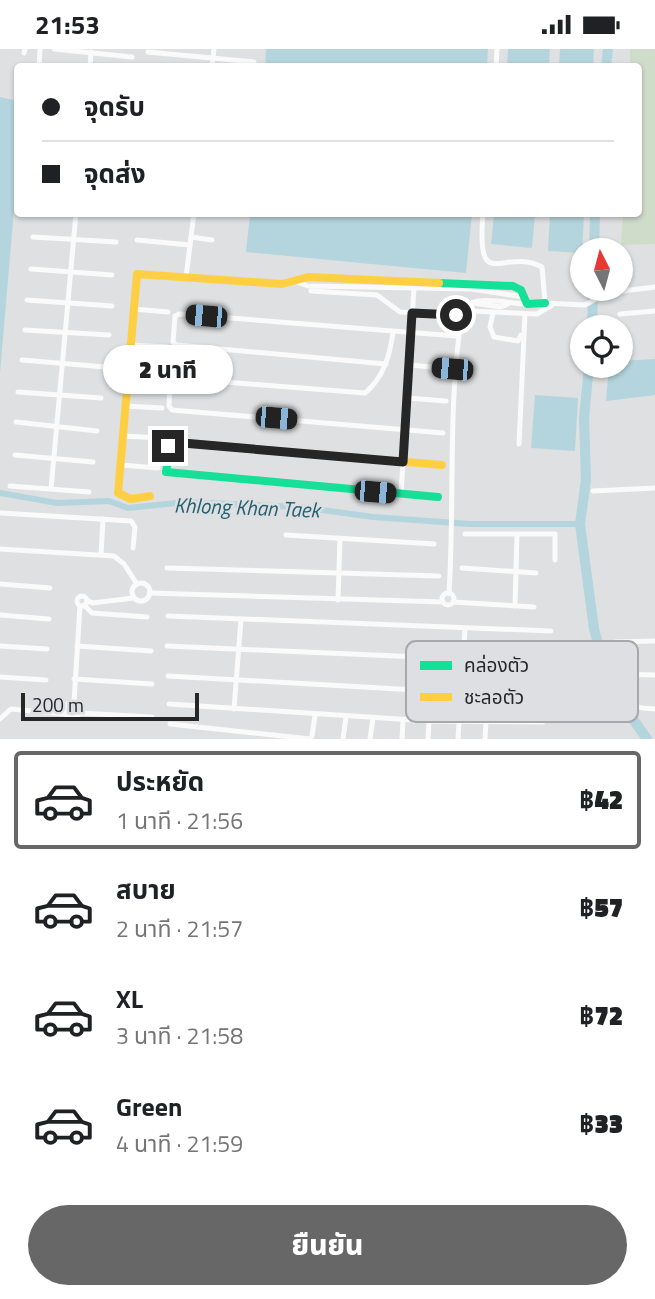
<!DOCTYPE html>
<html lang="th">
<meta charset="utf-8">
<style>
body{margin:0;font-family:"Titillium Web","Noto Sans Thai",sans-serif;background:#f6f6f6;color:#202124;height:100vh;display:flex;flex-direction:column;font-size:26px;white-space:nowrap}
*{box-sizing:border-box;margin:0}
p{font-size:23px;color:#757577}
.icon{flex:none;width:38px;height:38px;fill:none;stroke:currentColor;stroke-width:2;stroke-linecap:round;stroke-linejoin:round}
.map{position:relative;height:690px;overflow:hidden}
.side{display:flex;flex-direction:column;background:#fff;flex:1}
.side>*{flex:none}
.top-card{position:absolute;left:14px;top:14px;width:628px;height:154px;border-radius:7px;box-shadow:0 2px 5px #0004;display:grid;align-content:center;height:154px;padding:0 28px;background:#fff}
.needle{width:46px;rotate:354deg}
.fabs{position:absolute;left:570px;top:189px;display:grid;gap:14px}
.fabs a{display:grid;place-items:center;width:63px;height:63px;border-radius:50%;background:#fff;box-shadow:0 2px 5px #0004;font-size:35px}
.scale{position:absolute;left:21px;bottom:18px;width:178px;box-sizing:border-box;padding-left:7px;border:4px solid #262627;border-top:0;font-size:19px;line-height:24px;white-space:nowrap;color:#262627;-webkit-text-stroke:5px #dedfe2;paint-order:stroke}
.end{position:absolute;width:32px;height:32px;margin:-16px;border:9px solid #262627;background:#fff;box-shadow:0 0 0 4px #fff}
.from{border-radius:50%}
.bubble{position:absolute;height:49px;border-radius:24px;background:#fff;box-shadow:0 2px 5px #0004;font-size:23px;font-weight:800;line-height:49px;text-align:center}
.car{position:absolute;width:21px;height:42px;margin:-21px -10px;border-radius:9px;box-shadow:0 0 5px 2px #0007;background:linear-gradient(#222 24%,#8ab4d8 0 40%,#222 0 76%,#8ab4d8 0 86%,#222 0)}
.top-card b{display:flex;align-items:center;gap:24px;height:66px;font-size:26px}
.top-card b+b{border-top:2px solid #e0e0e0}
.top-card i{width:18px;height:18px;background:#202124}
ul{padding:12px 0 0;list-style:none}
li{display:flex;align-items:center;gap:21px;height:98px;margin:0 14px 10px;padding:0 14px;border:4px solid transparent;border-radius:7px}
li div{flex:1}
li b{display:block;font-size:26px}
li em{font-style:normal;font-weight:800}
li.current{border-color:#676768}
li>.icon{width:63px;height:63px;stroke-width:1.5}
.action{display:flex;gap:14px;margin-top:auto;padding:14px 28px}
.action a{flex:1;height:80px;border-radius:42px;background:#676768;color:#fff;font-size:28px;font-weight:800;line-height:80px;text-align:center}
.status{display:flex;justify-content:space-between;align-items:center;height:49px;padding:0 35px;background:#fff;direction:ltr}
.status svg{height:19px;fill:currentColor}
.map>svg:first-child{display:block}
.green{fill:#cfdcca}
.water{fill:#b4d5dd}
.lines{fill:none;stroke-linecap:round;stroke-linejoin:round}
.canal{stroke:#b4d5dd;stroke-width:6}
.river{stroke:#b4d5dd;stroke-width:10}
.street{stroke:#fafafa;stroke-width:5}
.fast{stroke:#16e098;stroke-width:8}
.slow{stroke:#ffcf43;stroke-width:8}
.route{stroke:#262627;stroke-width:9}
.labels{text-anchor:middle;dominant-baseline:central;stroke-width:5;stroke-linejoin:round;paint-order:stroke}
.water-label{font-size:21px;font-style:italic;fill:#23616e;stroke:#dedfe2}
.key{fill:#dedfe2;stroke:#a7a8aa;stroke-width:2}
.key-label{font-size:19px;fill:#262627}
</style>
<div class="status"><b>21:53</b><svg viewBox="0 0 49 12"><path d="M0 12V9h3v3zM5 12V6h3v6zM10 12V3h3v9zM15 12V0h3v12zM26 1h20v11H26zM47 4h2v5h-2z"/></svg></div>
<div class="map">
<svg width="655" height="690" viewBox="0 0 655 690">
<rect width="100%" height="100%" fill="#dfe0e1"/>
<polygon class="green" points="630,0 655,0 655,195 621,196 623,165 639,164 639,18 630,17"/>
<g class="water">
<polygon points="266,0 488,0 487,17 265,17"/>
<polygon points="508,0 550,0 549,17 507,17"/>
<polygon points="560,0 594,0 593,17 559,17"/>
<polygon points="0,48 17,52 17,126 0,324"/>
<polygon points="250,165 472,165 466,224 246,203"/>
<polygon points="494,165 535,165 532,199 491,195"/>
<polygon points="550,165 584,165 582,204 548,202"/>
<polygon points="655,310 655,346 606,352 609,317 621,317 621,312"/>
<polygon points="535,346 578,349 575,402 531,399"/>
</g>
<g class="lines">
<polyline class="canal" points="0,444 57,454 109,452 128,459 186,453 300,458 373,468 470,475 580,475"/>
<g class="river">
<polyline points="606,18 608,0"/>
<polyline points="594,201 595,164"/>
<polyline points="592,278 593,240"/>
<polyline points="589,317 584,369 586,431 580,475 594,580 610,638 647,690"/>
</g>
<g class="street">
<polyline points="54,0 132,8"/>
<polyline points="148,3 254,13"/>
<polyline points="24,4 25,0"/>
<polyline points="39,18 40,0"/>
<polyline points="90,18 91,3"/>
<polyline points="212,18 214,0"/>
<polyline points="496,18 497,0"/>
<path d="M483 164C476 248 503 197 542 218L545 254 585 256 607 244 655 238"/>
<polyline points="33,188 116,193"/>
<polyline points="191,188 212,191"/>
<polyline points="137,191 190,196"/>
<polyline points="31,220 112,226"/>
<polyline points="186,228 194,164"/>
<polyline points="297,233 308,237 472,240 524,248"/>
<polyline points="311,242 377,246 400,263 456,266"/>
<polyline points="27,251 112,257"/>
<polyline points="473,254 501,258 508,255"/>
<polyline points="133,260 168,263"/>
<polyline points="472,262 537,265 552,256"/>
<polyline points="493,264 490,278 494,288 518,292 521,286"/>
<polyline points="620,265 655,262"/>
<polyline points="25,281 109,286"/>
<path d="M393 283C390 306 384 328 365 344L173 329 170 333 169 357 172 361 443 384"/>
<polyline points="132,296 167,298"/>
<polyline points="22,311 105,318"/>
<polyline points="386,315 176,296 173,293 175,267 179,265 456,287"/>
<polyline points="410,316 452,320"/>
<polyline points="129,327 164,329"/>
<polyline points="18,343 101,349"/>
<polyline points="407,349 446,352"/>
<polyline points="126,357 162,359"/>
<polyline points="16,373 97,382"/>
<polyline points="124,387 161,389"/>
<polyline points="519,395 525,265"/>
<polyline points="15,406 93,413"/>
<polyline points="121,416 158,419"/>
<polyline points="10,437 89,443"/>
<polyline points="51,440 76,164"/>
<polyline points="593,442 655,439"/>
<polyline points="401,445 414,238"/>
<polyline points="1,464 131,472 135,478 133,499"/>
<polyline points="465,485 555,485 555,511"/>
<polyline points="286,486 434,495"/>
<polyline points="0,500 114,507 124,515 137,535"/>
<polyline points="101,506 103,470"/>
<polyline points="167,519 439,527"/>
<polyline points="462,519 536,524"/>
<circle cx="141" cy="543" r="9"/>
<polyline points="0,535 50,539"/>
<polyline points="149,544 443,553"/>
<path d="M449 544C455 449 447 353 463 259 476 245 510 255 527 255"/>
<circle cx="448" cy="550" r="6"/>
<circle cx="82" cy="552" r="5"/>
<polyline points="87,551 92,554 134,549"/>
<polyline points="338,551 340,490"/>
<polyline points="453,553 534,558"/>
<polyline points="84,556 92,564 147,568"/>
<polyline points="515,557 517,485"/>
<polyline points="0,566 49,570"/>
<polyline points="168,567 551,582"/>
<path d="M655 592 615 593 609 595C604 612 619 646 633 656 639 660 648 659 655 660"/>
<polyline points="0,597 47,600"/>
<polyline points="77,597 151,602"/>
<polyline points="167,597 553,614 552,642"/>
<polyline points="613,625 655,626"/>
<polyline points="168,627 416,641 414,672"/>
<polyline points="0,628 46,631"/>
<polyline points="74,630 152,635"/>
<polyline points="461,640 585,643 584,612"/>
<circle cx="72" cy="661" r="8"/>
<polyline points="74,653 80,557"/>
<polyline points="169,655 429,672 543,673"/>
<polyline points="234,660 241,570"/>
<polyline points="79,664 152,668"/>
<polyline points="0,670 11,660 65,665"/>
<polyline points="170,675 311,690"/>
<polyline points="312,687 315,666"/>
<polyline points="343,690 346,668"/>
<polyline points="370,690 373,669"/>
<polyline points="402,690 403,671"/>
<polyline points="428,690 429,672"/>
<polyline points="458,690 465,580"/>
<polyline points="485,690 486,672"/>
</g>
<g class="fast">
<polyline points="439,234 513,237 521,241 527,255 545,254"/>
<polyline points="276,402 171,393 166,423 438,448"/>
</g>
<g class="slow">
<polyline points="276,402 442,416"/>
<polyline points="150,447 131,450 118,444 137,225 282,235 308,228 439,234"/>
</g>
</g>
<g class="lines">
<polyline class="route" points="168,397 171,393 403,413 412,264 456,266"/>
</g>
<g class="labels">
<g class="water-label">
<text transform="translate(247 458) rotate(2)">Khlong Khan Taek</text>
</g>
</g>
<rect x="406" y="592" width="232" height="81" rx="10" class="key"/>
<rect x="420" y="612" width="32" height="9" fill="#16e098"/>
<rect x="420" y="644" width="32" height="8" fill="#ffcf43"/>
<g class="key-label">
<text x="464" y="623">คล่องตัว</text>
<text x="464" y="655">ชะลอตัว</text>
</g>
</svg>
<div class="fabs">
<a><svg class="needle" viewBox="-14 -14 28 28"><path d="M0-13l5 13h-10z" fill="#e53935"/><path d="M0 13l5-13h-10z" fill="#757577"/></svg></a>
<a><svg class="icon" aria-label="locate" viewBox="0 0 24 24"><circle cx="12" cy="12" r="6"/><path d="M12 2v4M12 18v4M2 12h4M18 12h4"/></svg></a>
</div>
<div class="scale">200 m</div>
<i class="end from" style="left:456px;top:266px"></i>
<i class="end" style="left:168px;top:397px"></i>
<div class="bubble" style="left:103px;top:296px;width:130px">2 นาที</div>
<i class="car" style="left:206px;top:267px;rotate:275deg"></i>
<i class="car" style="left:452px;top:320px;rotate:275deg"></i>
<i class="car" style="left:276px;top:369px;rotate:95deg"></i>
<i class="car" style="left:375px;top:443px;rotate:95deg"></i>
<div class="top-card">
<b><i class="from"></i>จุดรับ</b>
<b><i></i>จุดส่ง</b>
</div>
</div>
<section class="side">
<ul>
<li class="current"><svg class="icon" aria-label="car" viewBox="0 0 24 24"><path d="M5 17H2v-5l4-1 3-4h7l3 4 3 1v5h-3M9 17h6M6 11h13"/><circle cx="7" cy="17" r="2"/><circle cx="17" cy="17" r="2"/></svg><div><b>ประหยัด</b><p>1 นาที · 21:56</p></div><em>฿42</em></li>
<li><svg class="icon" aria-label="car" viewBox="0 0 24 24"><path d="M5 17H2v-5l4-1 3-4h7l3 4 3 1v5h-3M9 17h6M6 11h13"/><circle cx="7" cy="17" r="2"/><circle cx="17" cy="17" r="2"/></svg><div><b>สบาย</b><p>2 นาที · 21:57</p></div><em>฿57</em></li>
<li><svg class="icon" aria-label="car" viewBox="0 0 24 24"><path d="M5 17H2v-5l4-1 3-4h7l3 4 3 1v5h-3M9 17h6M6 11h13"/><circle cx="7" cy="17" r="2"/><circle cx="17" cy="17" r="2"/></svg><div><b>XL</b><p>3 นาที · 21:58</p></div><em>฿72</em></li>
<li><svg class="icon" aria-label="car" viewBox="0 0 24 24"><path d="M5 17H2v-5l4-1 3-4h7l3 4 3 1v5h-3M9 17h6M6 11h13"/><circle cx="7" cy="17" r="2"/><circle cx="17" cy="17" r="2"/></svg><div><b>Green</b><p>4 นาที · 21:59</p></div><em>฿33</em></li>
</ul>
<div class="action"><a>ยืนยัน</a></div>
</section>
